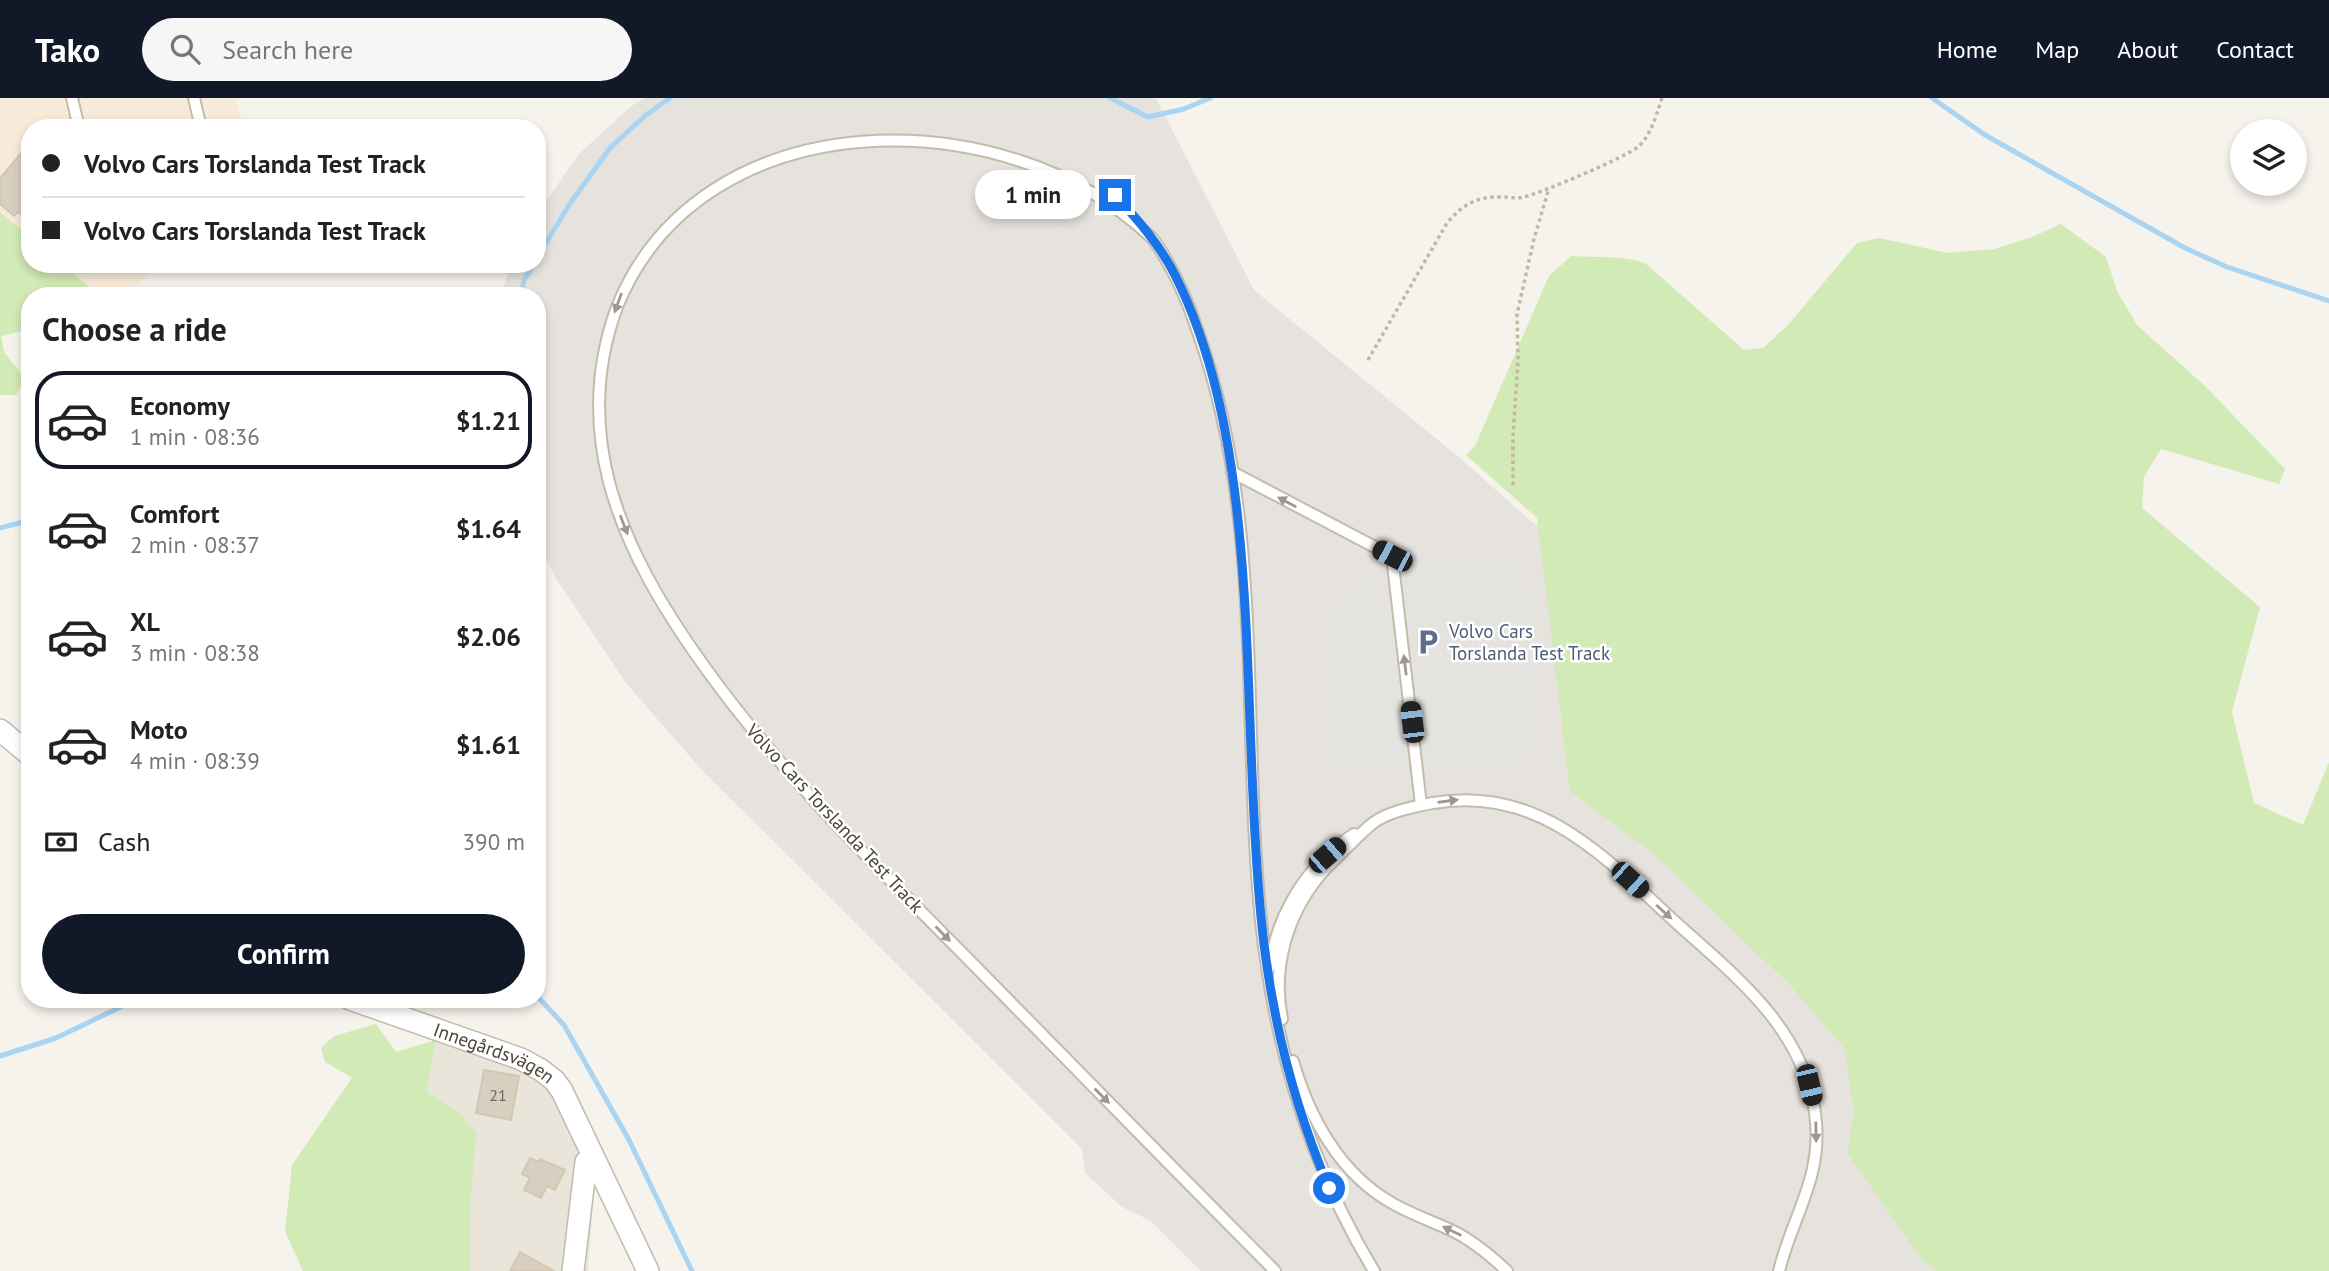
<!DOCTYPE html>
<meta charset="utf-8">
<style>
body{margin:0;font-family:"PT Sans",sans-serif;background:#f6f6f6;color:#222;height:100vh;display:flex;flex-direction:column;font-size:26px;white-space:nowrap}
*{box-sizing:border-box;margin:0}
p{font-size:23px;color:#767676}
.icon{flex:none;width:38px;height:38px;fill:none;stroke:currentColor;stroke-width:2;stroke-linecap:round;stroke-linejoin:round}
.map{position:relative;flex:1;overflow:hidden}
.sheet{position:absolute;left:21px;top:189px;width:525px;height:721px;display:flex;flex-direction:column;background:#fff;border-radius:28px;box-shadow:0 4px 10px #0003}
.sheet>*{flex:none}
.banner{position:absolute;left:21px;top:21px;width:525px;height:154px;border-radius:28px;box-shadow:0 4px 10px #0003;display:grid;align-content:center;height:154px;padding:0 21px;background:#fff}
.tools{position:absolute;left:2230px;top:21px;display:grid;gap:14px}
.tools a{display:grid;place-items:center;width:77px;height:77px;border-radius:50%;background:#fff;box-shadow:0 4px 10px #0003;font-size:35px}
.end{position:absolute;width:32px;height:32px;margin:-16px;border:9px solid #1a73e8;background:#fff;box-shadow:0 0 0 4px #fff}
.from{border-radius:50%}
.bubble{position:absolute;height:49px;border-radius:24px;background:#fff;box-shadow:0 4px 10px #0003;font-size:23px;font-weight:800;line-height:49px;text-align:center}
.car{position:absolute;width:21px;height:42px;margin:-21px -10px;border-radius:9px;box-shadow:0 0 5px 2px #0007;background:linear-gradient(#222 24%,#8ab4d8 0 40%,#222 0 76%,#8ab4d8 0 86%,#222 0)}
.banner b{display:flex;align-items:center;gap:24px;height:66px;font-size:26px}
.banner b+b{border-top:2px solid #e0e0e0}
.banner i{width:18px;height:18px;background:#222}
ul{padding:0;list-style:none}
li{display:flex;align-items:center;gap:21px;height:98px;margin:0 14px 10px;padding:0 7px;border:4px solid transparent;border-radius:28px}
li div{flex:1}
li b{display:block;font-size:26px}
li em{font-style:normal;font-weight:800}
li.active{border-color:#111827}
li>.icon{width:63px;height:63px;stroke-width:1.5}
h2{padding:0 21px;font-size:32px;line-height:84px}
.pay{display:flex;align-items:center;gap:18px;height:77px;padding:0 21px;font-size:26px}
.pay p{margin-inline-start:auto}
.cta{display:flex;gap:14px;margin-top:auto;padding:14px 21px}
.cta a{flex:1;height:80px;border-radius:42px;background:#111827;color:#fff;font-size:28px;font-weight:800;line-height:80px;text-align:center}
header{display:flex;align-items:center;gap:42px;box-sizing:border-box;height:98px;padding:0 35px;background:#111827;color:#fff}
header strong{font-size:33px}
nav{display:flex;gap:38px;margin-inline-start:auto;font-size:24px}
.search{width:490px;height:63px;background:#f6f6f6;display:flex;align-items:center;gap:18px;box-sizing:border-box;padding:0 24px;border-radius:38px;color:#767676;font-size:26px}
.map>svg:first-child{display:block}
.residential{fill:#eae5da}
.commercial{fill:#f7ead8}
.industrial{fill:#e6e2dd}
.green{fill:#d2eab5}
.parking{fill:#e5e3e0}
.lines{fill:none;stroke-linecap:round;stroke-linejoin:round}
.stream{stroke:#a9d4f2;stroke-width:5}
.building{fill:#d8cfc1;stroke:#d3c7b4;stroke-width:2}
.lane-casing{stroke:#c2bbae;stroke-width:14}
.street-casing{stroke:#c2bbae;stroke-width:24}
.path{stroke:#c4b79f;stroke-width:3.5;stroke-dasharray:3.5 3.5;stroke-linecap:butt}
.lane{stroke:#fff;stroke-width:10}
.street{stroke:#fff;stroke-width:21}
.oneway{fill:#9c9892}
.route{stroke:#1a73e8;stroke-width:9}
.labels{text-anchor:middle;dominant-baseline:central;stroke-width:5;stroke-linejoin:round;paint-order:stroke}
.number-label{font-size:16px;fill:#6e675b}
.service-label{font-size:19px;fill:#4e5e75;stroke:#fff;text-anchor:start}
.street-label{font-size:19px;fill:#4b4439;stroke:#fff}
</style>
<header>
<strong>Tako</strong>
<div class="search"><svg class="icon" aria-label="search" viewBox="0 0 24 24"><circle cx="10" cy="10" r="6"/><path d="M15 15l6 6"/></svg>Search here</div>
<nav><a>Home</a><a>Map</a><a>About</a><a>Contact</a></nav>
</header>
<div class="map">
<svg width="2329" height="1173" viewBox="0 0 2329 1173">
<rect width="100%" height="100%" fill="#f6f3ec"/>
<polygon class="residential" points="436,942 534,976 560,1005 595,1078 588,1173 470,1173 470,1110 427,994"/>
<g class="commercial">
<polygon points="0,0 235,0 245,30 30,30 30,139 0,114"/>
<polygon points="62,166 159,166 126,198 100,198"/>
</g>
<polygon class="industrial" points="644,0 1156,0 1254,192 1460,360 1532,424 1624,479 2329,1173 1201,1173 1151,1123 1122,1109 1085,1075 1082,1051 699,669 626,585 555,479 537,441 537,198 500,198 512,166 537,166 537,116 579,56 630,9"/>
<g class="green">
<polygon points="0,114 30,139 30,166 62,166 100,198 30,198 30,231 1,238 4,254 25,280 16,297 0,297"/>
<path d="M2061 126 2106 159 2117 193 2137 227 2206 289 2285 371 2279 386 2161 351 2144 379 2142 410 2260 509 2232 614 2254 705 2303 727 2329 664V1173H1937L1923 1163 1848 1056 1854 1012 1844 950 1791 888 1654 756 1570 693 1537 420 1466 357 1475 348 1549 178 1571 158C1595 160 1622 157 1645 165L1744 252 1763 250 1788 227 1857 145 1879 140 1948 155 1994 151 2032 139Z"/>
<polygon points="376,926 396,954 436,942 427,994 456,1012 476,1034 470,1110 470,1173 303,1173 285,1133 292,1067 352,980 325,964 321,950 334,938"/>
</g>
<polygon class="parking" points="1366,437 1420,457 1528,452 1543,662 1329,682 1319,599 1319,565 1324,522 1354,485 1369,471"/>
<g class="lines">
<g class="stream">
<polyline points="1110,0 1148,19 1184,11 1210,0"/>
<polyline points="1932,0 1985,37 2185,150 2227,169 2329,203"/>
<polyline points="537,160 569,107 610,50 646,17 670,0"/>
<polyline points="521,198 524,182 534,166"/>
<polyline points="0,430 30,422"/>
<polyline points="537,898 564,927 629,1042 692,1173"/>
<polyline points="0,958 56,940 137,901"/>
</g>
</g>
<g class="building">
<polygon points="30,45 30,124 18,114 14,118 0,106 0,80"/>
<polygon points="484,972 519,978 511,1022 476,1015"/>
<polygon points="530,1060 539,1064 540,1061 565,1072 555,1092 547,1088 541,1100 524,1092 530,1080 522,1076"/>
<polygon points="520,1154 554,1173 510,1173"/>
</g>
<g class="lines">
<g class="lane-casing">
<g id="lane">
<polyline points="72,0 79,30"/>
<polyline points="194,0 201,30"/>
<polyline points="1232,374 1392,458 1421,707"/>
<path d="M1270 869C1277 815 1308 766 1354 736"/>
<path d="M1282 921C1271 866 1289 810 1327 769 1342 755 1357 738 1373 725 1390 713 1413 709 1433 705 1542 686 1609 764 1682 830 1740 882 1803 932 1815 1015 1824 1078 1793 1116 1779 1173"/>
<path d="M1293 963C1309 1019 1340 1076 1392 1105 1411 1116 1431 1123 1451 1132 1472 1142 1490 1157 1507 1173"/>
<path d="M1275 1173C1174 1071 1073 968 973 866 879 771 782 677 704 568 664 512 627 452 609 384 594 326 596 266 617 209 701 0 1008 0 1153 141 1173 169 1187 201 1198 234 1265 423 1241 627 1261 823 1274 946 1309 1066 1374 1173"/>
</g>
</g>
<g class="street-casing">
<g id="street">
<polyline points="0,632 30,657"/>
<path id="s1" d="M350 901 521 961 541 972 555 983 562 993 648 1173"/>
<polyline points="573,1173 586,1064 593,1060"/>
</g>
</g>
<g class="path">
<path d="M1368 262 1447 125C1463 106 1477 98 1503 99 1510 99 1517 101 1524 99 1541 95 1629 58 1639 48 1652 35 1656 17 1662 0"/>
<polyline points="1513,387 1513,338 1518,262 1517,216 1534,141 1549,90"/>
</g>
<use href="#lane" class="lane"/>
<use href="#street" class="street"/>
</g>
<defs><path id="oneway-solid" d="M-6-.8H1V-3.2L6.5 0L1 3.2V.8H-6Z" transform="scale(1.75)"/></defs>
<g class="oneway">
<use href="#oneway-solid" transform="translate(618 205) rotate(110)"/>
<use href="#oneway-solid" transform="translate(1287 404) rotate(-152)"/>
<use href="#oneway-solid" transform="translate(624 427) rotate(69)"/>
<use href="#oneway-solid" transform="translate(1405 567) rotate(-97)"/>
<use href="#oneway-solid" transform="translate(1448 703) rotate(-8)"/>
<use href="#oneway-solid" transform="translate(1664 814) rotate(42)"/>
<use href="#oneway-solid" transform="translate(943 836) rotate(45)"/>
<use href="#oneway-solid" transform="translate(1102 998) rotate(45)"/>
<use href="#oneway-solid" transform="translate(1816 1034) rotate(89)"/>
<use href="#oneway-solid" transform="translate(1452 1133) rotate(-154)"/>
</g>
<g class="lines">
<path class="route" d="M1115 97C1138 122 1160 147 1175 177 1213 253 1229 339 1238 422 1252 554 1248 687 1261 819 1270 913 1292 1003 1329 1090"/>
</g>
<defs>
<g id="parking-bare" transform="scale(2.1)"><path d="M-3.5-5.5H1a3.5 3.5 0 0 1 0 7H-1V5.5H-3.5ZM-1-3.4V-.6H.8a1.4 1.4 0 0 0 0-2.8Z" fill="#5c6f8a" stroke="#fff" stroke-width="2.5" paint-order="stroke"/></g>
</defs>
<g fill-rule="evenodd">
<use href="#parking-bare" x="1428" y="544"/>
</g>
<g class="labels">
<g class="number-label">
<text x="498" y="997">21</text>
</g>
<g class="service-label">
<text x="1449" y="533">Volvo Cars<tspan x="1449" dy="22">Torslanda Test Track</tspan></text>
</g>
<g class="street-label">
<text transform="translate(835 720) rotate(47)">Volvo Cars Torslanda Test Track</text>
<text stroke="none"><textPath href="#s1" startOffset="154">Innegårdsvägen</textPath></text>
</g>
</g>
</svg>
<div class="tools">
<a><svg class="icon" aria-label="layers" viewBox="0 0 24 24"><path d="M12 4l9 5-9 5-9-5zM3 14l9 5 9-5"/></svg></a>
</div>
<i class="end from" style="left:1329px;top:1090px"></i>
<i class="end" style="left:1115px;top:97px"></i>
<div class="bubble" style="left:975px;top:72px;width:116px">1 min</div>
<i class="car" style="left:1392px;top:458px;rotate:297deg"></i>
<i class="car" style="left:1412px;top:624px;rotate:353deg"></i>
<i class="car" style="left:1327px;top:757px;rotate:49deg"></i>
<i class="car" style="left:1630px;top:782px;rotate:132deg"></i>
<i class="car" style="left:1809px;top:987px;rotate:167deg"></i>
<div class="banner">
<b><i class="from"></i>Volvo Cars Torslanda Test Track</b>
<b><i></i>Volvo Cars Torslanda Test Track</b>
</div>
<section class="sheet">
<h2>Choose a ride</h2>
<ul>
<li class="active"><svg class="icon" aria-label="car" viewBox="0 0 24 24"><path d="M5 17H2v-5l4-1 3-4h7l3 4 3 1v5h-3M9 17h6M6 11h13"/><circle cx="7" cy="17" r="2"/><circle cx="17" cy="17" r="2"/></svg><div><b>Economy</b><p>1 min · 08:36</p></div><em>$1.21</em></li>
<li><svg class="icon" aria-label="car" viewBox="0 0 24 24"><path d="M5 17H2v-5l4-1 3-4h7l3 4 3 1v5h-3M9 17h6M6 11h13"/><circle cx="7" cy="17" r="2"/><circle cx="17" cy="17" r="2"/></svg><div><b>Comfort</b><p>2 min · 08:37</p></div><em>$1.64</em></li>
<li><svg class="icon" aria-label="car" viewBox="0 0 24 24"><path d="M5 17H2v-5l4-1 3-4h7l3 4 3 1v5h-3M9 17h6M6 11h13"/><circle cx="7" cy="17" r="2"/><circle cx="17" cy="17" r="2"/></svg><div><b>XL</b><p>3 min · 08:38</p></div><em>$2.06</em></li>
<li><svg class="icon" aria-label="car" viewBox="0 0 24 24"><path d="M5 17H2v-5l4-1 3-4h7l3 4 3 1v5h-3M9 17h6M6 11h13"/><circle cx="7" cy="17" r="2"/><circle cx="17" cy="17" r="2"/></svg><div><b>Moto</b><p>4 min · 08:39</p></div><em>$1.61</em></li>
</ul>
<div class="pay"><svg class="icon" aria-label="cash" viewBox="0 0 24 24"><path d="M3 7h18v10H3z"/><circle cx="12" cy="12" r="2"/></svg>Cash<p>390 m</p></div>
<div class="cta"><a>Confirm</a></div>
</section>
</div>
